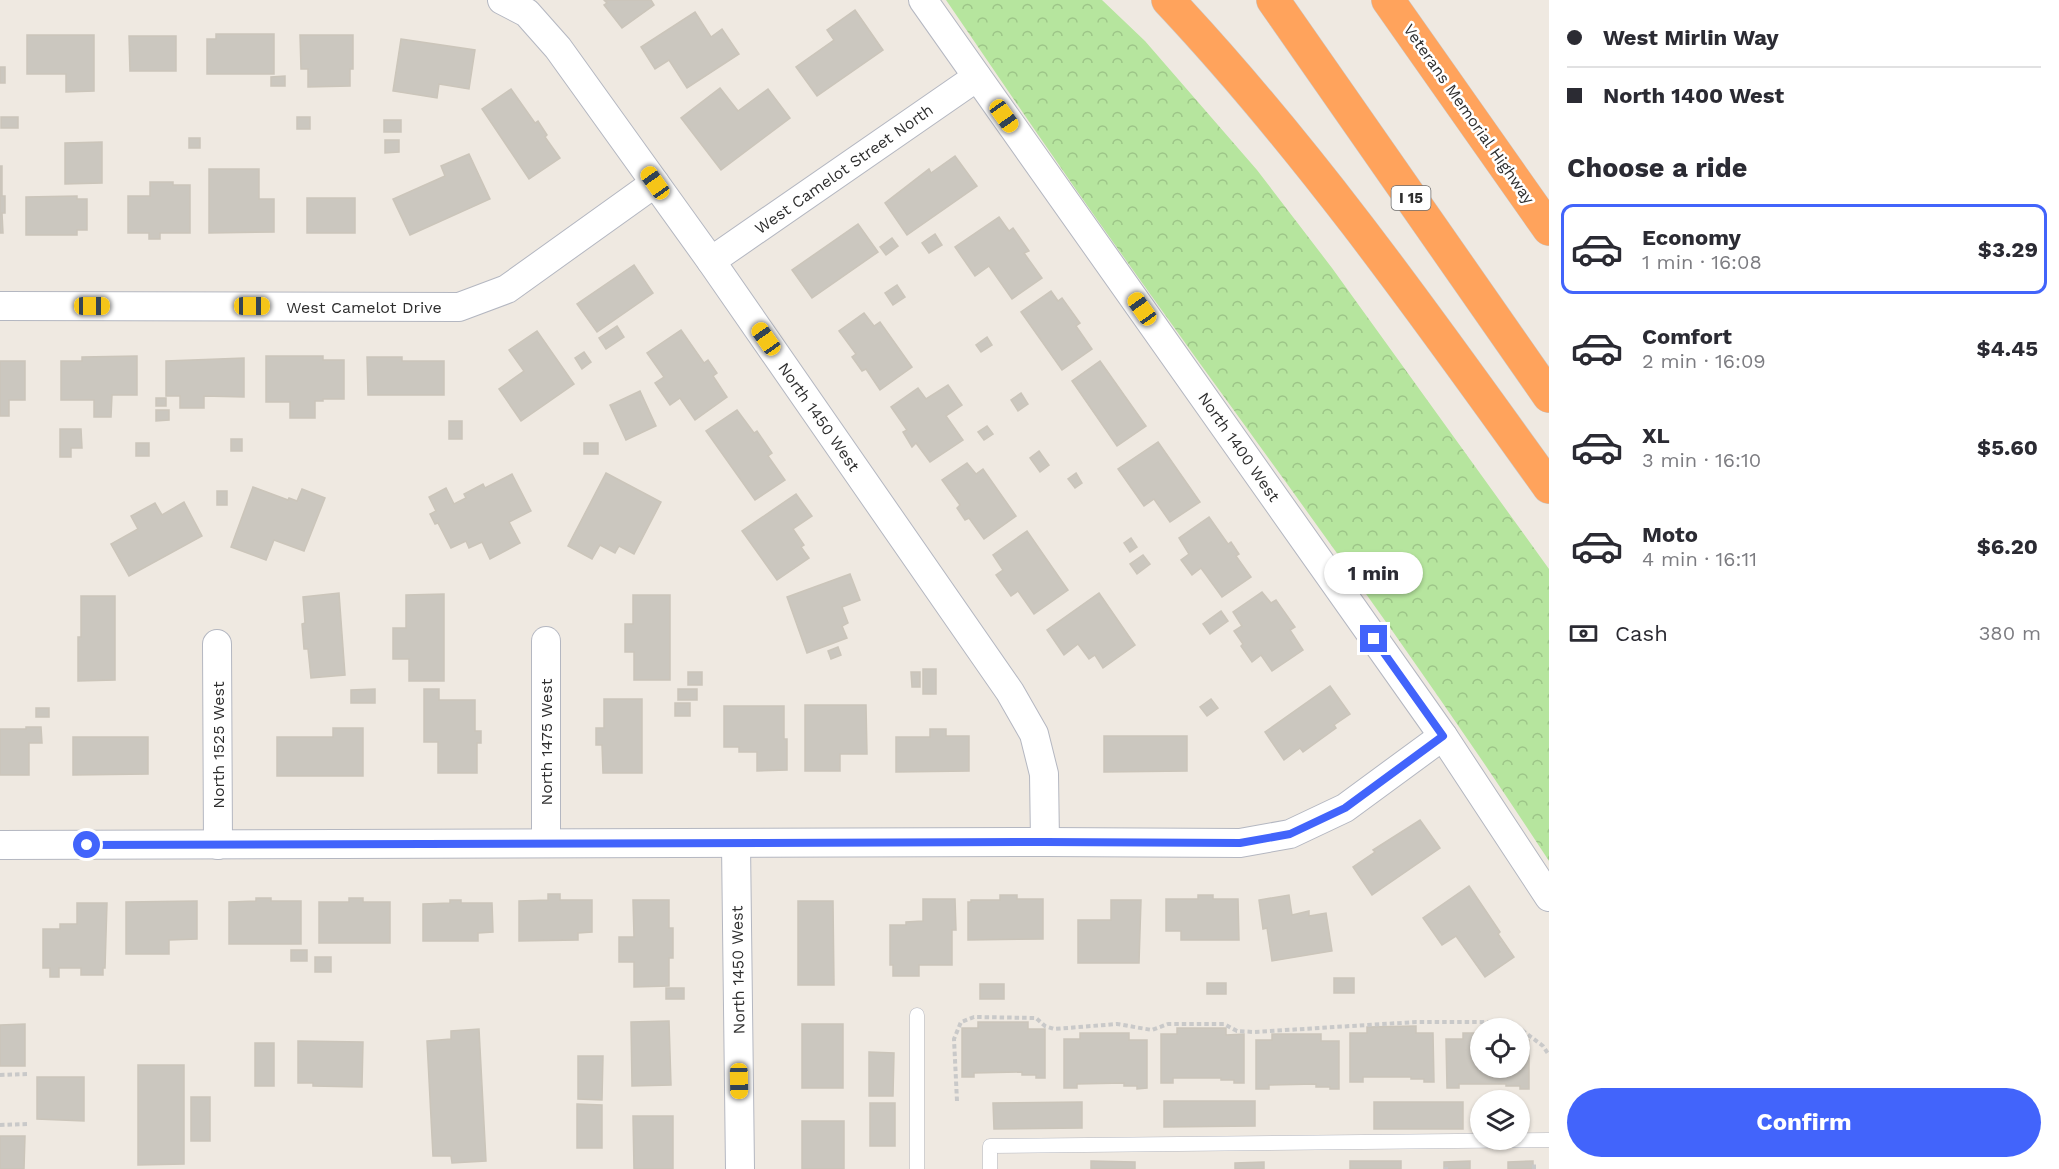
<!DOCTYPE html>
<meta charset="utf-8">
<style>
body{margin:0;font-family:"Work Sans",sans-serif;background:#f7f7f7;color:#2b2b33;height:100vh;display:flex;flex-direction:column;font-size:22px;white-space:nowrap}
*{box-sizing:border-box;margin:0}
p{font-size:20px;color:#7c7c81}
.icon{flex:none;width:33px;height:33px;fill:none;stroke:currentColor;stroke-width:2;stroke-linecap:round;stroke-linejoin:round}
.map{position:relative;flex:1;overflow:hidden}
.sheet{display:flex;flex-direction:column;background:#fff;width:510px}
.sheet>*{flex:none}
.guide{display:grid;align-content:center;height:132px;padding:0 18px;background:#fff}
.fabs{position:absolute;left:1470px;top:1018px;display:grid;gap:12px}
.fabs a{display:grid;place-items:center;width:60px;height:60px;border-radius:50%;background:#fff;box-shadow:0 2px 4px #0004;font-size:30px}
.end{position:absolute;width:27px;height:27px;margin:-14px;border:8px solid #4264fb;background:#fff;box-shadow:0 0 0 3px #fff}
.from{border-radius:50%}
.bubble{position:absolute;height:42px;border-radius:21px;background:#fff;box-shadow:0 2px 4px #0004;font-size:20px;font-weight:700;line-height:42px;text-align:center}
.car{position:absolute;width:18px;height:36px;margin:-18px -9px;border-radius:8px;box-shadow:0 0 4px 2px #0007;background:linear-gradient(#f5c518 24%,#345 0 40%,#f5c518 0 76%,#345 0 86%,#f5c518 0)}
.guide b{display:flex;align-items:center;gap:21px;height:57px;font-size:22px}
.guide b+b{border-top:2px solid #e1e1e2}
.guide i{width:15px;height:15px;background:#2b2b33}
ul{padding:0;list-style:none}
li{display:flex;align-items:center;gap:18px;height:90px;margin:0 12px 9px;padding:0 6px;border:3px solid transparent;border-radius:12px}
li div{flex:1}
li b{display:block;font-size:22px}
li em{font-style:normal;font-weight:700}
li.current{border-color:#4264fb}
li>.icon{width:54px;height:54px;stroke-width:1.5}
h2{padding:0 18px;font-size:27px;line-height:72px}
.pay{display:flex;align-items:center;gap:15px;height:66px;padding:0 18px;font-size:22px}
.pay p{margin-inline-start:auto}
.action{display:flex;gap:12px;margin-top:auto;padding:12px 18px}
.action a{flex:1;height:69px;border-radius:36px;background:#4264fb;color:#fff;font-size:24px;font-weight:700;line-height:69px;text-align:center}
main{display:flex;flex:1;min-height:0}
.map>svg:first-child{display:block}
.forest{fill:url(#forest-crowns)}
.building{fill:#cbc7bf;stroke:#cbc5ba;stroke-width:1.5}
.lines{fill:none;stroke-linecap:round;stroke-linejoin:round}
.lane-casing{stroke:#b4b7c1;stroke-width:15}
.street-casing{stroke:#b4b7c1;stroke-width:30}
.highway-casing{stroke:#c9c9c9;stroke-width:34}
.path{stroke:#c9c9c9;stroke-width:4;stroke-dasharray:4.5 3;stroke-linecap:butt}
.lane{stroke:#fff;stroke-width:14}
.street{stroke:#fff;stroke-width:28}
.highway{stroke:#ffa35c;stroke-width:33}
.route{stroke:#4264fb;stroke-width:8}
.labels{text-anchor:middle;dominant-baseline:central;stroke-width:5;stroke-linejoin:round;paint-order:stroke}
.shield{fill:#fff;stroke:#6d6d6d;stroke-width:1.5}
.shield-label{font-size:15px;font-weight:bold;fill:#2e2e2e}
.street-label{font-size:16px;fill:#2e2e2e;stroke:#fff}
</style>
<main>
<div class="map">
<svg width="1549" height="1169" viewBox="0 0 1549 1169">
<defs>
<pattern id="forest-crowns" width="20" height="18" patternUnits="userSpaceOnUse" patternTransform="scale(1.5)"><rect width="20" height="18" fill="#b6e59e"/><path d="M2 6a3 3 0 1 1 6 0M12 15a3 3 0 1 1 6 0" fill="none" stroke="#9dc588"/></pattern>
</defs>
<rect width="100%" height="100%" fill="#efe9e1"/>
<path class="forest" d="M946 0H1102L1145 41 1257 170 1332 268 1549 569V861C1406 641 1247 432 1096 218 1045 146 996 73 946 0Z"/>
<g class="building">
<polygon points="604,0 651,0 654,5 622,28 604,5 607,3"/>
<polygon points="855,10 883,50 817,96 796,67 834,40 827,30"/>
<polygon points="695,12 711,37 722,29 739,54 687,88 669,60 655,69 641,47"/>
<polygon points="216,34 274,34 274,74 207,74 207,39 216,39"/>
<polygon points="27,35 94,35 94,91 66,92 66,74 27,74"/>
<polygon points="300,35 353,35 353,69 350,69 350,86 308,87 308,69 301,69"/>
<polygon points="129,36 176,36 176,71 130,71"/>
<polygon points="401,39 475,50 469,89 439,84 437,98 393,91"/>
<rect x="0" y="67" width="5" height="16"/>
<polygon points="285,76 285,86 271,86 271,77"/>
<polygon points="720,88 738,111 768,89 790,118 721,170 681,118"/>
<polygon points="511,89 535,123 538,121 547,135 545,137 560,158 529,179 482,109"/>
<rect x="1" y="117" width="17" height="11"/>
<rect x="297" y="117" width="13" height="12"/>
<rect x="384" y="120" width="17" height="12"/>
<rect x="189" y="138" width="11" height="10"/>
<polygon points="385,140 399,140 399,152 385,153"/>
<polygon points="102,142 102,183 65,184 65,143"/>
<polygon points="469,154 490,199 410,235 393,199 445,176 441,166"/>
<polygon points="955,156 977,186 907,235 885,203 929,169 931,173"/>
<polygon points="0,166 2,166 2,196 5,196 5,213 2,213 3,233 0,233"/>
<polygon points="209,169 259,169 259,199 274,199 274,232 209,233"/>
<polygon points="150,182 173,182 173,185 190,185 190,233 160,233 160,239 149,239 149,233 128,233 128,196 150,196"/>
<polygon points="77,196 77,199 87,199 87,230 77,230 77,235 26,235 26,197"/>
<rect x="307" y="198" width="48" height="35"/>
<polygon points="999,217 1009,231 1013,228 1029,251 1024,253 1042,278 1012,299 989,266 975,276 955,247"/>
<polygon points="858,224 878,252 812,298 792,270"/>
<polygon points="935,234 942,245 929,253 922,243"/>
<polygon points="892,238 898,246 886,255 880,247"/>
<polygon points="634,265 653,293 597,332 577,304"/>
<polygon points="897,285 905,297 893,305 885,293"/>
<polygon points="1051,291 1058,301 1062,298 1080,323 1076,326 1092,349 1062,370 1021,312"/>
<polygon points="864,313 874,326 880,322 912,367 880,390 866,369 862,371 852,357 856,354 839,331"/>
<polygon points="617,326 624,337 606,349 599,338"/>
<polygon points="681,330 704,363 708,360 717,373 713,376 727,397 695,420 680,398 670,405 655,383 664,377 647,353"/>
<polygon points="537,331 574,384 521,421 499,389 524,371 509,350"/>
<polygon points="987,337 992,345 981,352 976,345"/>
<polygon points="584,352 591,362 582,369 575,358"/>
<polygon points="137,356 137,395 112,395 111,417 94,417 94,400 61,400 61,361 82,361 82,357"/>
<polygon points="266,356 323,356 323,360 344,360 344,399 323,399 323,401 315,401 315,418 290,418 290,402 266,402"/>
<polygon points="367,357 402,357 402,361 444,361 444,395 368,395"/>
<polygon points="244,358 244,397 204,396 204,408 180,408 180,396 166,396 166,361"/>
<polygon points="0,361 25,361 25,400 9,400 9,416 0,416"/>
<polygon points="1100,361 1146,426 1117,446 1072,381"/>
<polygon points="948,385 962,405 946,416 963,440 930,462 916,443 912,447 903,432 907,430 891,407 918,388 926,399"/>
<polygon points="640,391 656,426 626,440 610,405"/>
<polygon points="1021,393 1028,404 1018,411 1011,400"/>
<rect x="156" y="398" width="10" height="8"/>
<polygon points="156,410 169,410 169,420 156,421"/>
<polygon points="737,410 754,433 757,431 772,453 768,456 785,480 755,500 706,431"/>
<rect x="449" y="421" width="13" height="18"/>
<polygon points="987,426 993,434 984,440 978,432"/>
<polygon points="60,429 81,429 82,448 71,448 71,457 60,457"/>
<rect x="231" y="439" width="11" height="12"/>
<polygon points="1158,442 1200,502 1170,522 1154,499 1144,506 1118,469"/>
<rect x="136" y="443" width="13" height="13"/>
<rect x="584" y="443" width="14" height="11"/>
<polygon points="1039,451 1049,465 1040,472 1030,458"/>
<polygon points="967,463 976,474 983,469 1016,516 984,539 969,518 965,520 957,508 960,505 942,480"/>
<polygon points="606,473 661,502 634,554 619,546 615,553 600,545 592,559 568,546"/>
<polygon points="1076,473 1082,483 1075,488 1068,479"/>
<polygon points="512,474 531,511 509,522 520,543 490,559 482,542 469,548 466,541 451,548 438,523 435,524 430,514 436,511 429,497 446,488 454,504 466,498 464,494 483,484 485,488"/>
<polygon points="253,487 288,500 289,498 297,501 302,489 325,498 304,551 274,540 266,560 231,547"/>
<rect x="217" y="491" width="10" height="14"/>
<polygon points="796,494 812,516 793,529 804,545 801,547 809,558 777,580 742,531"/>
<polygon points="184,502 202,536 129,576 111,544 138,529 131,516 155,503 162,515"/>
<polygon points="1209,517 1228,544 1231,542 1239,554 1236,556 1251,577 1222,597 1201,568 1192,575 1181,560 1189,554 1179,538"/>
<polygon points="1027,531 1068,590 1034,614 1018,591 1011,596 996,575 1003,570 993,555"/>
<polygon points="1131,538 1137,547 1130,552 1124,543"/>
<polygon points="1143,555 1150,564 1137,574 1130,564"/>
<polygon points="850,574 860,600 842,607 848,623 842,626 847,638 807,653 787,597"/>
<polygon points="1262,592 1271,603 1276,600 1295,627 1290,630 1303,650 1272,671 1261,655 1252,662 1241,646 1243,644 1234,631 1242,626 1233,612"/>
<polygon points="339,593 345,675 311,678 308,649 304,649 302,624 305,623 303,597"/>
<polygon points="1099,593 1135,645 1103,668 1095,655 1089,659 1078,644 1064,655 1047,630"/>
<polygon points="444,594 444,681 409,681 409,659 393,659 393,628 406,628 406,595"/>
<polygon points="633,595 670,595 670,680 634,680 634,652 625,652 625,624 633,624"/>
<polygon points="81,596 115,596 115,680 78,681 78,637 81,637"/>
<polygon points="1221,611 1228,621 1210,634 1203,624"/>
<polygon points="838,647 841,655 831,659 828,651"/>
<rect x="923" y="669" width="13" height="25"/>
<rect x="688" y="672" width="14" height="13"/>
<polygon points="911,672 920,672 920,687 912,687"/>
<polygon points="1330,686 1350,714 1334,725 1336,728 1303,752 1300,748 1284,760 1265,732"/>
<polygon points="375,689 375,703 351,703 351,690"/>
<polygon points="424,689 439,689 439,700 475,700 475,731 481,731 481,743 477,743 477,773 438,773 438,742 424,742"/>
<rect x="678" y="689" width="19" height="11"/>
<polygon points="604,699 642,699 642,773 603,773 602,745 596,745 596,728 604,728"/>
<polygon points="1211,699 1218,708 1207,716 1200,707"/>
<rect x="675" y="703" width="15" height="13"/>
<polygon points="805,705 866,705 867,754 840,754 840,771 805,771"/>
<polygon points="724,706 784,706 784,739 787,739 787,770 757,771 757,752 739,752 739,747 724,747"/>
<rect x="36" y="708" width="13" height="9"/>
<polygon points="26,727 41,727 42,743 29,743 29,775 0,775 0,729 26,729"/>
<polygon points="333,728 363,728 363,776 277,776 277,737 333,737"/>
<polygon points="930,729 946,729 946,736 969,736 969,771 896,772 896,737 930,737"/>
<polygon points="1104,736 1187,736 1187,771 1104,772"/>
<polygon points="73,737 148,737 148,774 73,775"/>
<polygon points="1420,820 1440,848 1372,895 1353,867 1375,852 1373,850"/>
<polygon points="1469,886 1500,932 1498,934 1514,957 1485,977 1456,936 1442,945 1423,918"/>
<polygon points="548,894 560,894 560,900 592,900 592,932 578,933 578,940 519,941 519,901 548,900"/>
<polygon points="1000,895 1017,895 1017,899 1043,899 1043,939 968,940 968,902 971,902 971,900 1000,900"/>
<polygon points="1198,895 1213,895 1213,899 1238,899 1239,940 1181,940 1181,931 1166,931 1166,899 1198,899"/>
<polygon points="1289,895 1292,915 1309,911 1309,916 1326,913 1332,951 1272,961 1267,928 1263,929 1259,900"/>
<polygon points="256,898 271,898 271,901 301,901 301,944 229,944 229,902 256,901"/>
<polygon points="349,898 363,898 363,902 390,902 390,943 319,943 319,902 349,902"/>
<polygon points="923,899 955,899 956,930 952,930 952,965 919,965 919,976 893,976 893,965 890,965 890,925 906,925 906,922 923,921"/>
<polygon points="450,900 461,900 461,903 492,903 493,932 478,933 478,941 423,941 423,904 450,903"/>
<polygon points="633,900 669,900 669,928 673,928 673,958 669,958 669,986 634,987 634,962 619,962 619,937 634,937"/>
<polygon points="1111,900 1141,900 1139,963 1078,963 1078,920 1111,920"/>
<polygon points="197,901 197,939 169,940 169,954 126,954 126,902"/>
<polygon points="798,901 833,901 834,985 798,985"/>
<polygon points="77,903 107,903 105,968 103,968 103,975 81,975 81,968 59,968 59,977 50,977 50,968 43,968 43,929 60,929 60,924 77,924"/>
<rect x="291" y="950" width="16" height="11"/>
<rect x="315" y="957" width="16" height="15"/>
<rect x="1334" y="978" width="20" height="15"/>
<rect x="1207" y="983" width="19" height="11"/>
<rect x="980" y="984" width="24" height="15"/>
<rect x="666" y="988" width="18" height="11"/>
<polygon points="669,1021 671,1085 632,1086 631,1022"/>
<polygon points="978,1022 1028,1022 1028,1029 1045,1029 1045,1078 1036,1078 1036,1075 1022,1075 1022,1072 974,1073 974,1077 962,1077 962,1028 978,1028"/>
<polygon points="25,1024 25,1066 0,1066 0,1025"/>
<rect x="802" y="1024" width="41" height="64"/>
<polygon points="1416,1026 1416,1033 1433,1033 1434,1082 1424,1082 1424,1079 1411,1079 1411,1077 1363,1077 1363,1082 1350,1082 1350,1033 1367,1033 1367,1027"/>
<polygon points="1177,1028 1226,1028 1226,1035 1244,1034 1244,1083 1234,1083 1234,1080 1221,1080 1221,1078 1173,1078 1173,1083 1161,1083 1161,1034 1177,1034"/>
<polygon points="479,1029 486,1161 452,1163 451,1156 433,1156 427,1041 451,1039 451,1031"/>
<polygon points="1080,1033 1129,1033 1129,1040 1147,1040 1147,1088 1137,1089 1137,1086 1124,1086 1124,1083 1077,1084 1077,1088 1064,1088 1064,1039 1080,1039"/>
<polygon points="1463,1033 1480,1033 1480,1068 1520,1068 1520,1040 1529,1040 1529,1089 1520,1089 1520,1086 1506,1086 1506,1084 1459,1084 1459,1088 1447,1088 1446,1039 1463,1039"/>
<polygon points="1272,1034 1321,1034 1321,1041 1339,1041 1339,1089 1330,1089 1330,1087 1316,1087 1316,1084 1269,1085 1269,1089 1256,1089 1256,1040 1272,1040"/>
<polygon points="298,1041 363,1042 362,1087 313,1086 313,1083 298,1083"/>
<rect x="255" y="1043" width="19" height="43"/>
<polygon points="869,1052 894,1053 893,1096 869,1096"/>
<polygon points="578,1056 603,1056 602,1100 578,1099"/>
<polygon points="138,1065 184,1065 184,1164 138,1165"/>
<polygon points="37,1077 84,1077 84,1121 37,1119"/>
<rect x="191" y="1097" width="19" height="44"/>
<polygon points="1164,1101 1255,1101 1255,1126 1164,1127"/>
<polygon points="1082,1102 1082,1128 994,1129 993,1103"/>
<rect x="1374" y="1102" width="89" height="27"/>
<rect x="870" y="1103" width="25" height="43"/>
<polygon points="577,1104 602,1105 602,1148 577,1148"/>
<polygon points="633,1116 673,1116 673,1169 634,1169"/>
<rect x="802" y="1121" width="42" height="48"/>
<polygon points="0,1136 25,1136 24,1169 0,1169"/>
<polygon points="1091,1161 1135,1162 1135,1169 1091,1169"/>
<rect x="1350" y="1161" width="51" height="8"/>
<polygon points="1470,1161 1470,1169 1444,1169 1444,1162"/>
<polygon points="1533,1161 1533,1169 1508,1169 1508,1162"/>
<polygon points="1264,1162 1264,1169 1235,1169 1235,1163"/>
</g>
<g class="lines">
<g class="lane-casing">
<g id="lane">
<polyline points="917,1015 917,1169"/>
<polyline points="990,1169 990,1146 1549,1140"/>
</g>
</g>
<g class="street-casing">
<g id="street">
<polyline points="502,0 527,13 558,48 711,261 1010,692 1034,734 1044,774 1045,842"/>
<polyline points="923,0 1443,736 1549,897"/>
<polyline points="711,261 977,77"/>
<polyline points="0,306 459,307 507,289 655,183"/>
<polyline points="217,644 218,845"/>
<polyline points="546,843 546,641"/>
<polyline points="736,844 740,1169"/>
<polyline points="0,845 1045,842 1240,843 1290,834 1345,808 1443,736"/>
</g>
</g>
<g class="highway-casing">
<g id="highway">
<path d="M1168 0C1309 150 1429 320 1549 487"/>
<polyline points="1273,0 1549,396"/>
<polyline points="1388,0 1549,229"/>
</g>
</g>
<g class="path">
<polyline points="0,1075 28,1074"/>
<polyline points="957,1101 954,1039 961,1022 974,1017 1036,1018 1045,1026 1054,1029 1117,1024 1152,1030 1168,1024 1224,1024 1237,1031 1254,1032 1416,1022 1511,1022 1543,1046 1549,1055"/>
<polyline points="0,1125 28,1124"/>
<polyline points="1446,1167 1446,1169"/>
<polyline points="1534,1169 1534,1162"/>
</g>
<use href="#lane" class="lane"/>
<use href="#street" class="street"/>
<use href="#highway" class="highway"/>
</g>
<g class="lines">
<polyline class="route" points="87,845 1045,842 1240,843 1290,834 1345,808 1443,736 1374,639"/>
</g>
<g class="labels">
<rect class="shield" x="1391.5" y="186" width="39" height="24" rx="4.5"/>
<g class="shield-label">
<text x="1411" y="198">I 15</text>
</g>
<g class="street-label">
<text transform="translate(1469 114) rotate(55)">Veterans Memorial Highway</text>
<text transform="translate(844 169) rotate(-35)">West Camelot Street North</text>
<text x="364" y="307">West Camelot Drive</text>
<text transform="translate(819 417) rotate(55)">North 1450 West</text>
<text transform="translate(1239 447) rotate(55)">North 1400 West</text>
<text transform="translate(546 742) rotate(-90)">North 1475 West</text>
<text transform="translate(218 745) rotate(-90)">North 1525 West</text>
<text transform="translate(738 970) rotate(-91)">North 1450 West</text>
</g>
</g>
</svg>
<div class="fabs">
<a><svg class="icon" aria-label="locate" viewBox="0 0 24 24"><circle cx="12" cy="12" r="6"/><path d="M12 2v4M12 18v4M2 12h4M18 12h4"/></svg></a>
<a><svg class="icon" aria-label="layers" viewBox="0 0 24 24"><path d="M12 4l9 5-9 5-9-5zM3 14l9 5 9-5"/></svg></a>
</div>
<i class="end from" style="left:87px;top:845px"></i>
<i class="end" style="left:1374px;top:639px"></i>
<div class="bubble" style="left:1324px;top:552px;width:99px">1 min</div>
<i class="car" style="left:1004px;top:116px;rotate:145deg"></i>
<i class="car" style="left:655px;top:183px;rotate:325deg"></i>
<i class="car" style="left:92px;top:306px;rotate:90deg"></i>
<i class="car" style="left:252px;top:306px;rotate:90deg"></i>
<i class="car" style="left:1142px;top:309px;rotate:325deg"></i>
<i class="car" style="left:766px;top:339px;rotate:325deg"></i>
<i class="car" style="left:739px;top:1081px;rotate:179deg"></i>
</div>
<section class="sheet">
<div class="guide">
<b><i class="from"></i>West Mirlin Way</b>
<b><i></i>North 1400 West</b>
</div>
<h2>Choose a ride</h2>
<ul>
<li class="current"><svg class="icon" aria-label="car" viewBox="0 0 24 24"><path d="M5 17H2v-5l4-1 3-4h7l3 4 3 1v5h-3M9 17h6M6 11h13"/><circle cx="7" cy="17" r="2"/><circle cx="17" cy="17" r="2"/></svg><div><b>Economy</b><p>1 min · 16:08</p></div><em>$3.29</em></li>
<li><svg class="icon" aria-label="car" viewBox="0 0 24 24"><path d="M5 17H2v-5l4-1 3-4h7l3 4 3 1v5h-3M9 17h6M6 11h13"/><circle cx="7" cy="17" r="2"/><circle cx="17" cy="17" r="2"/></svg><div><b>Comfort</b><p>2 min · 16:09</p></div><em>$4.45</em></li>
<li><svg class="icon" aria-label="car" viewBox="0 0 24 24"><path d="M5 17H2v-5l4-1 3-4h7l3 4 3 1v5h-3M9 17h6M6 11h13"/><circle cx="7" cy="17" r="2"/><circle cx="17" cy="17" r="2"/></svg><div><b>XL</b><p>3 min · 16:10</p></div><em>$5.60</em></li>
<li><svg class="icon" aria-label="car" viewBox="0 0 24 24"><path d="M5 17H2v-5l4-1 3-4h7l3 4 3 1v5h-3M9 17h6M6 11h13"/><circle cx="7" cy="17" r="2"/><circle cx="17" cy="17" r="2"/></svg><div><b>Moto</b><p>4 min · 16:11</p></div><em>$6.20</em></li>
</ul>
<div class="pay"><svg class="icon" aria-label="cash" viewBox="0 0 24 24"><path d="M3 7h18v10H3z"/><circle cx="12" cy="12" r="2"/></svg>Cash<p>380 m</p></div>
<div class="action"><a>Confirm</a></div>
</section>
</main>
